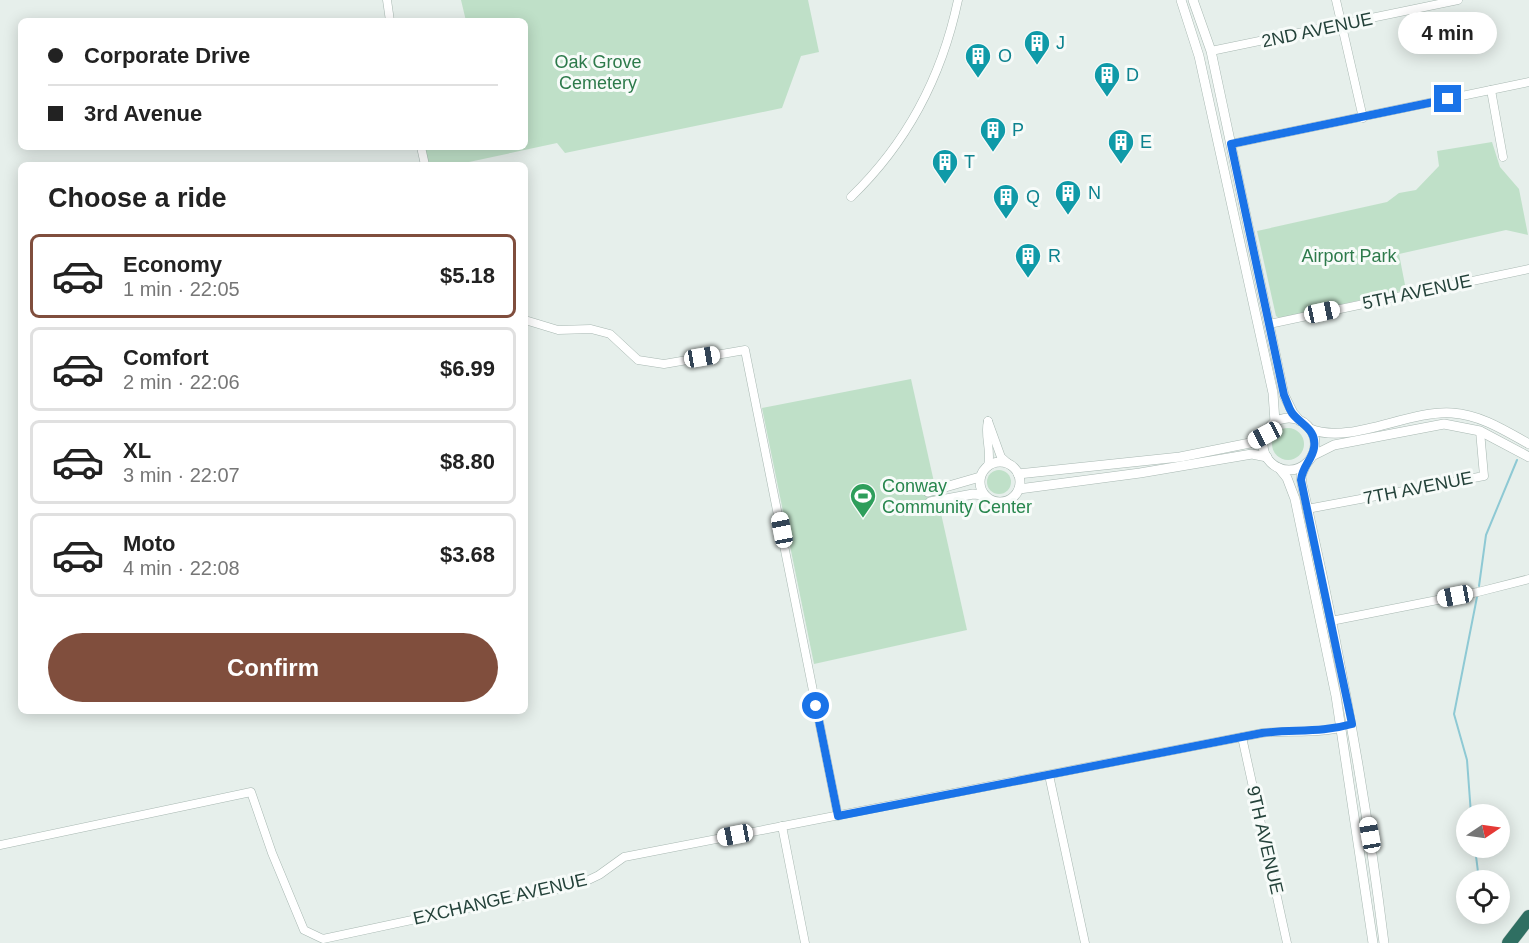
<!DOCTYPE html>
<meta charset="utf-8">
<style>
body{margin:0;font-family:Helvetica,sans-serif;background:#f6f6f6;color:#222;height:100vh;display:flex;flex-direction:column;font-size:22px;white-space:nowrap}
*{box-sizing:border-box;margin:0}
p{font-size:20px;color:#767676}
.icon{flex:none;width:33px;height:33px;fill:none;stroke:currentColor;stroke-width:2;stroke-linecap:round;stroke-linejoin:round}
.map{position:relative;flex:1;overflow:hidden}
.side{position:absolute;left:18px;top:162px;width:510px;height:552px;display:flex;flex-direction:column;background:#fff;border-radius:9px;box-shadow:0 3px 15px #0003}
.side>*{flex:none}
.top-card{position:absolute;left:18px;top:18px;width:510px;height:132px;border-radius:9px;box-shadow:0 3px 15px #0003;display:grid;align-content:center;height:132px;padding:0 30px;background:#fff}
.needle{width:39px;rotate:77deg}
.buttons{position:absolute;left:1456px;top:804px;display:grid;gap:12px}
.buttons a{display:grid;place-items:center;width:54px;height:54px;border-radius:50%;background:#fff;box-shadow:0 3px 15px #0003;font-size:30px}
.end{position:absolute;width:27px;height:27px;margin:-14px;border:8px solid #1a73e8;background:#fff;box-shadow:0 0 0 3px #fff}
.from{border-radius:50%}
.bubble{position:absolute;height:42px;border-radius:21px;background:#fff;box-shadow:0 3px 15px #0003;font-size:20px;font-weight:700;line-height:42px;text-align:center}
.car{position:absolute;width:18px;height:36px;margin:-18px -9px;border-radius:8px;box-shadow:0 0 4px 2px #0007;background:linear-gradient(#fff 24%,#345 0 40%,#fff 0 76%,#345 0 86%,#fff 0)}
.top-card b{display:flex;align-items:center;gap:21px;height:57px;font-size:22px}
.top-card b+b{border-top:2px solid #e0e0e0}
.top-card i{width:15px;height:15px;background:#222}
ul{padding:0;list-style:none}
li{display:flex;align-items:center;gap:18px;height:84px;margin:0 12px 9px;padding:0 18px;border:3px solid #e0e0e0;border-radius:9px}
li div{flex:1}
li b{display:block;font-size:22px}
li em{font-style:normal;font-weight:700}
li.active{border-color:#804e3d}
li>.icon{width:54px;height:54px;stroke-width:1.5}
h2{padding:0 30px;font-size:27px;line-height:72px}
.action{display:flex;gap:12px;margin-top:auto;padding:12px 30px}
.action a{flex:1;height:69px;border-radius:36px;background:#804e3d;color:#fff;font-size:24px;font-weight:700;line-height:69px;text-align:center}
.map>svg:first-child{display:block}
.green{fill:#bfe0c8}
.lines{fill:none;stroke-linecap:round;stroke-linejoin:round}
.stream{stroke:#8ec9d4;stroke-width:2}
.minor-casing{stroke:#a8b8b2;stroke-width:9}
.tertiary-casing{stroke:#a8b8b2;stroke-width:10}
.motorway-casing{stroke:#c2cac8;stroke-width:15}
.minor{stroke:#fff;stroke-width:8}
.tertiary{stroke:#fff;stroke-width:9}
.motorway{stroke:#2f6f62;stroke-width:14}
.route{stroke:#1a73e8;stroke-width:8}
.labels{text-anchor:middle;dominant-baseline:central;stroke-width:6;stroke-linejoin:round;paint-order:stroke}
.street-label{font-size:18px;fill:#24423a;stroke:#f7fbf9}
.culture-label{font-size:18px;fill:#0d838f;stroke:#f7fbf9;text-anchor:start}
.park-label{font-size:18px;fill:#2d7a4b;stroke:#f7fbf9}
.leisure-label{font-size:18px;fill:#27864d;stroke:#f7fbf9;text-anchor:start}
</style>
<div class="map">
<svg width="1529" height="943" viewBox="0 0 1529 943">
<rect width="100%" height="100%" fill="#e6efeb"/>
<g class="green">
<polygon points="461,0 808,0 819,52 801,56 782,108 565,153 557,143 455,165 425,165 421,147 525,147 525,21 466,21"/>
<polygon points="1492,142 1500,167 1519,189 1528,235 1506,230 1399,254 1406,290 1279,318 1276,316 1257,231 1387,202 1399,193 1416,190 1439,166 1437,151"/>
<polygon points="911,379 967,630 814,664 762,408"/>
<circle cx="1288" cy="444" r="16"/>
<circle cx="999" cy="482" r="12"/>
</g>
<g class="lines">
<g class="stream">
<polyline points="1479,586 1486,535 1517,460"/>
<polyline points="1471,814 1467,760 1454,714 1477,597"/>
<polyline points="1475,848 1479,880"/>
<polyline points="1486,914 1487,918"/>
</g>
<g class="minor-casing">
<g id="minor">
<polyline points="387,0 390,21"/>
<polyline points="1336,0 1363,118"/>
<polyline points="1211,51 1458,0"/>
<polyline points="1491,90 1503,157"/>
<polyline points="1231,144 1529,82"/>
<polyline points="421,147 425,165"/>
<path d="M851 197C907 143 942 76 958 0"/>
<polyline points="525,320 558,330 591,329 610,334 638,360 664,364 745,350 838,816"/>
<polyline points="1269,324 1529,269"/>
<polyline points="988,421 1001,457 1010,465"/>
<path d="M988 466C992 451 984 436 988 421"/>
<polyline points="1307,509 1484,476 1480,431"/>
<polyline points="1331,621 1478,592 1529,579"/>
<polyline points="1242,737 1287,943"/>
<polyline points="1049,775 1085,943"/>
<polyline points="782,826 805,943"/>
<path d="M0 845 251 792 272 853 304 930 323 939 580 884 599 875 624 857 1262 733C1288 730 1314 734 1340 728"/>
</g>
</g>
<g class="tertiary-casing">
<g id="tertiary">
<polyline points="1181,0 1199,56 1273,393 1275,422"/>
<polyline points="1193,0 1211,51 1284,395 1293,413 1300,421"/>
<circle cx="1289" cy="444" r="26"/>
<path d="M1310 429C1352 445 1407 410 1452 413 1481 415 1504 430 1529 444"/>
<polyline points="1312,456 1334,445 1444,424 1480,431 1529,457"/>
<circle cx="1000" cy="482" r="20"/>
<path d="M1306 464 1301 476 1302 484C1337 636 1365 789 1384 943"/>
<polyline points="1279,468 1287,478 1295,499 1336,696 1373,943"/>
<polyline points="1018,474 1180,457 1250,443 1265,434"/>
<polyline points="1019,489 1140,473 1252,454 1267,457"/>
<polyline points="928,492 980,477"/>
<polyline points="930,502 973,494 984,495"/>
</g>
</g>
<g class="motorway-casing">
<polyline id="motorway" points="1509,943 1529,917"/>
</g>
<use href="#minor" class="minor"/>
<use href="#tertiary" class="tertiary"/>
<use href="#motorway" class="motorway"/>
</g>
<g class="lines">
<path class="route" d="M816 706 838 816 1262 733C1293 729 1321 733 1352 724L1301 480C1302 467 1312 460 1314 448 1317 429 1301 425 1292 413 1288 407 1287 401 1284 395L1231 144 1448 99"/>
</g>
<defs>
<g id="building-pin" transform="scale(1.35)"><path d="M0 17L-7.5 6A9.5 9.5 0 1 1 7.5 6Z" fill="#0f9aa8" stroke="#f7fbf9"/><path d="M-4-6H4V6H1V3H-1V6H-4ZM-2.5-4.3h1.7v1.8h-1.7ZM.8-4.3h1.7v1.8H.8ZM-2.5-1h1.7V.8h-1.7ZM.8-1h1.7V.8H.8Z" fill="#fff"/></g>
<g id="stadium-pin" transform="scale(1.35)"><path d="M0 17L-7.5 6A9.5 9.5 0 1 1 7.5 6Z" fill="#2e9e5b" stroke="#f7fbf9"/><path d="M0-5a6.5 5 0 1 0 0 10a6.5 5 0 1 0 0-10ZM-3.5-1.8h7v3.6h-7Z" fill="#fff"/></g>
</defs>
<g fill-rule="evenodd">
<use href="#building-pin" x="1037" y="43"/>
<use href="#building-pin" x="978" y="56"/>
<use href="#building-pin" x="1107" y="75"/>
<use href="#building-pin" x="993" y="130"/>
<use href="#building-pin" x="1121" y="142"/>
<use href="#building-pin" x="945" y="162"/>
<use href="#building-pin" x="1068" y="193"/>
<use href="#building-pin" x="1006" y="197"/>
<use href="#building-pin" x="1028" y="256"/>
<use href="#stadium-pin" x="863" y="496"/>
</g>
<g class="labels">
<g class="street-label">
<text transform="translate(1317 30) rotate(-12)">2ND AVENUE</text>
<text transform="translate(1417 292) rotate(-12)">5TH AVENUE</text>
<text transform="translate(1418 488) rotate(-11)">7TH AVENUE</text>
<text transform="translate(1265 840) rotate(77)">9TH AVENUE</text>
<text transform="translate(500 899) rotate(-13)">EXCHANGE AVENUE</text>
</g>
<g class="culture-label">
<text x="1056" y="43">J</text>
<text x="998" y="56">O</text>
<text x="1126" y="75">D</text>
<text x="1012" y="130">P</text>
<text x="1140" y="142">E</text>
<text x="964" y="162">T</text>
<text x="1088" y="193">N</text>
<text x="1026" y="197">Q</text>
<text x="1048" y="256">R</text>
</g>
<g class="park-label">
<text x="598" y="62">Oak Grove<tspan x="598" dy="21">Cemetery</tspan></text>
<text x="1349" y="256">Airport Park</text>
</g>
<g class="leisure-label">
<text x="882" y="486">Conway<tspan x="882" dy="21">Community Center</tspan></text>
</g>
</g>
</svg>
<div class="buttons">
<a><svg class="needle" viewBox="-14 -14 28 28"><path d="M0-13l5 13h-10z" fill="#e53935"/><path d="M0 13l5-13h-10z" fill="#767676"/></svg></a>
<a><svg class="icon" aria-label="locate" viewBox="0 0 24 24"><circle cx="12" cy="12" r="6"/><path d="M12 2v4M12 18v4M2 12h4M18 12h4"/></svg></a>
</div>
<i class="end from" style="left:816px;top:706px"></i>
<i class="end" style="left:1448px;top:99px"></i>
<div class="bubble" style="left:1398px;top:12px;width:99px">4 min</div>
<i class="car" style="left:1322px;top:312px;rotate:78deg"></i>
<i class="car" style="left:702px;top:357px;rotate:80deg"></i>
<i class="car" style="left:1265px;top:435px;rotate:242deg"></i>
<i class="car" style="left:782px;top:530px;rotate:349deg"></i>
<i class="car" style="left:1455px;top:596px;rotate:259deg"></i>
<i class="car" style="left:735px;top:835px;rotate:259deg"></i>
<i class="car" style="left:1370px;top:835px;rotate:350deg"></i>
<div class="top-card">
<b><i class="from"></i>Corporate Drive</b>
<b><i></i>3rd Avenue</b>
</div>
<section class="side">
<h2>Choose a ride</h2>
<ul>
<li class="active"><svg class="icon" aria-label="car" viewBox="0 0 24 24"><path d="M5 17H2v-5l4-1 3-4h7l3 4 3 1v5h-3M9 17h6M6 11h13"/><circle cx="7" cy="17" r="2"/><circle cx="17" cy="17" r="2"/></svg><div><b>Economy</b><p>1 min · 22:05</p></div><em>$5.18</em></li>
<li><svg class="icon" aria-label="car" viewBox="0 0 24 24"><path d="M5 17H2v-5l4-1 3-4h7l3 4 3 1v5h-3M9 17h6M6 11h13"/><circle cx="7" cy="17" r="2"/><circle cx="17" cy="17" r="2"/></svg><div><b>Comfort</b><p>2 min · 22:06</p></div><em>$6.99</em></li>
<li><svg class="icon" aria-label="car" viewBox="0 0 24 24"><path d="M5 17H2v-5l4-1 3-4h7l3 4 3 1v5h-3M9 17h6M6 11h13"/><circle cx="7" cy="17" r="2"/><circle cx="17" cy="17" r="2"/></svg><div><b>XL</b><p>3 min · 22:07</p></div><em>$8.80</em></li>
<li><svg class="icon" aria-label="car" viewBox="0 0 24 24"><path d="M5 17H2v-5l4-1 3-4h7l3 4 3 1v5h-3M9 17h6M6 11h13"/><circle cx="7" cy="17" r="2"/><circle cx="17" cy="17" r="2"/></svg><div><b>Moto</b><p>4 min · 22:08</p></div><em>$3.68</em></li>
</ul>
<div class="action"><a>Confirm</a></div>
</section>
</div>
